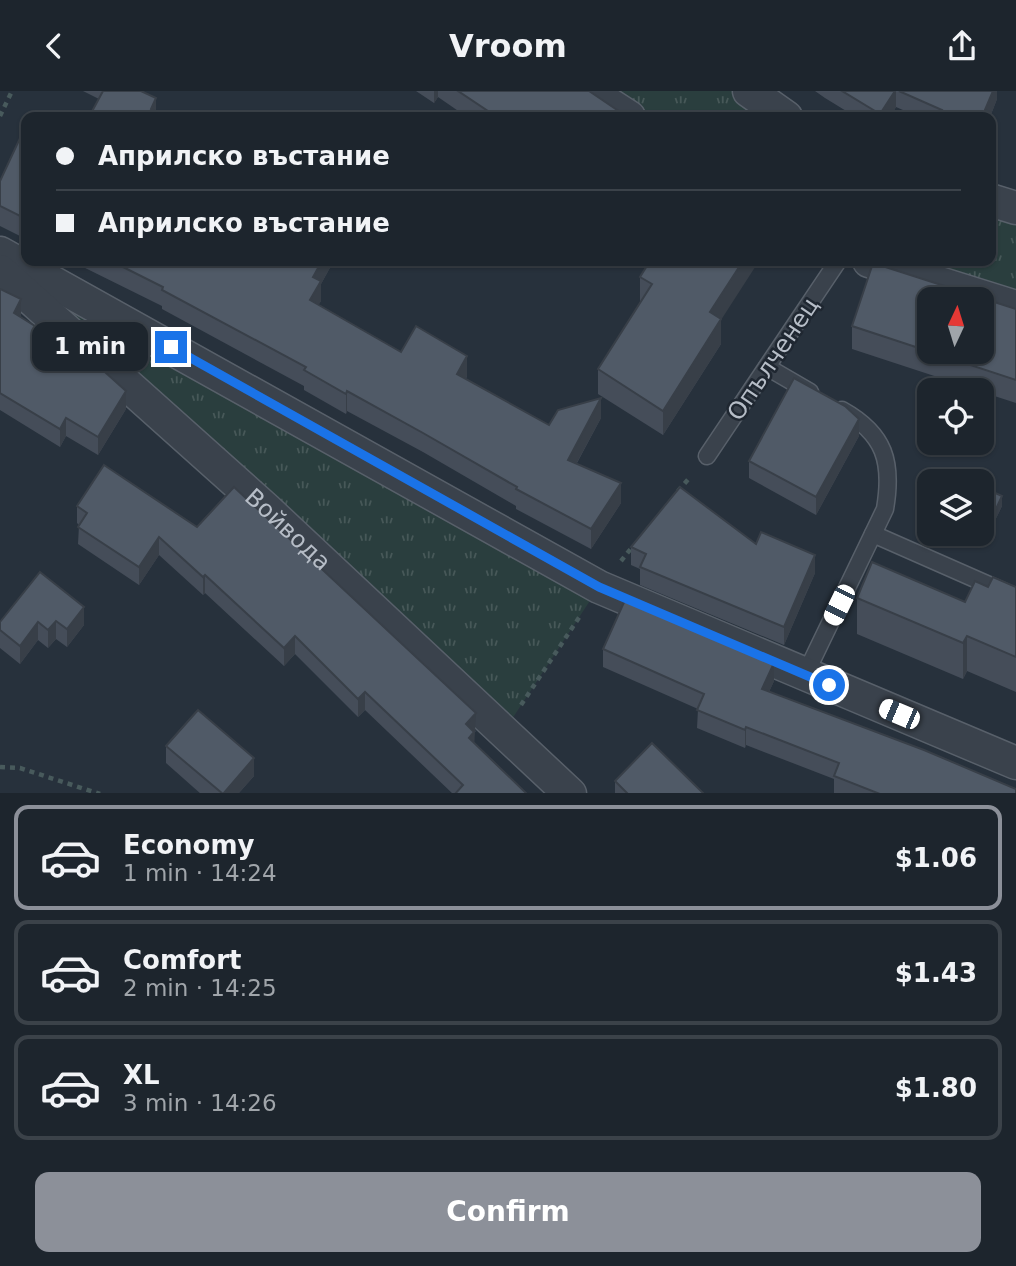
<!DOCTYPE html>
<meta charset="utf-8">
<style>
body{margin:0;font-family:"DejaVu Sans",sans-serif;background:#2a3139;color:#f1f3f6;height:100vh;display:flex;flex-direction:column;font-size:26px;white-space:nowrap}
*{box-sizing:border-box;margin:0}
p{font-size:23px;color:#a0a5aa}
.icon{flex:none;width:38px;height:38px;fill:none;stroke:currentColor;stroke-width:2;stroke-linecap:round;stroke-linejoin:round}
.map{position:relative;height:702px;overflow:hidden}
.details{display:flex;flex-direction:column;background:#1d252d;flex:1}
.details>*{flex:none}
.hud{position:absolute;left:21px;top:21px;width:975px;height:154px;border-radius:14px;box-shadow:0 2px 5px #0004,0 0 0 2px #3b4249;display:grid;align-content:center;height:154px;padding:0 35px;background:#1d252d}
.needle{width:46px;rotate:4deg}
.tools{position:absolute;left:917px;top:196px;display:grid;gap:14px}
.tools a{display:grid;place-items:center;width:77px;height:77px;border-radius:14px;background:#1d252d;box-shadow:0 2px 5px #0004,0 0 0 2px #3b4249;font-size:35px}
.end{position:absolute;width:32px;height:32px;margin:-16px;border:9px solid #1a73e8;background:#fff;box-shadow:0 0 0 4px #fff}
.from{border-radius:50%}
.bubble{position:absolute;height:49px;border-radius:14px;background:#1d252d;box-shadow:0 2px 5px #0004,0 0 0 2px #3b4249;font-size:23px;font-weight:700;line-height:49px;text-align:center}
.car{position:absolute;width:21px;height:42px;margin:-21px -10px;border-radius:9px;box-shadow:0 0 5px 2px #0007;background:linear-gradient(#fff 24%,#345 0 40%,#fff 0 76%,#345 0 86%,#fff 0)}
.hud b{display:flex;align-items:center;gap:24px;height:66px;font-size:26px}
.hud b+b{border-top:2px solid #3b4249}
.hud i{width:18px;height:18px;background:#f1f3f6}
ul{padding:12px 0 0;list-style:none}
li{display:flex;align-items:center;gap:21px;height:105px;margin:0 14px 10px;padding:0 21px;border:4px solid #3b4249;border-radius:14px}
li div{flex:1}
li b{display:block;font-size:26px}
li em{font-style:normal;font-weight:700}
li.on{border-color:#8c9099}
li>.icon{width:63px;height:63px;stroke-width:1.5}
.button{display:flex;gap:14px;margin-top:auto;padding:14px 35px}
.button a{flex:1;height:80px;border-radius:14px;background:#8c9099;color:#fff;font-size:28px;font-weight:700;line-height:80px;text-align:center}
header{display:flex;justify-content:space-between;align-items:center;height:91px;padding:0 35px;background:#1d252d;font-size:32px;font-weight:700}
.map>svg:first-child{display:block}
.park{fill:url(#park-tufts)}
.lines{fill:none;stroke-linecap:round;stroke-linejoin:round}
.service-casing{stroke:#58606a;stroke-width:19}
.minor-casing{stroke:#58606a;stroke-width:35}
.path{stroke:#485a5c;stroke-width:4.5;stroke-dasharray:5 5;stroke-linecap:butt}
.service{stroke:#3a424c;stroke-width:16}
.minor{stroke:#3a424c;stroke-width:32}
.wall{fill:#454d59}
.shaded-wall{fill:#383f48}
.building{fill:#505a67;stroke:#383f48;stroke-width:2;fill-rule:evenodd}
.route{stroke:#1a73e8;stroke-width:9}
.labels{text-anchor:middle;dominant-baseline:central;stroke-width:5;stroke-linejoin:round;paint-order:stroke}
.street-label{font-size:24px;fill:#b6bdc7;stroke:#1f2731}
</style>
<header><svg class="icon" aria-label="back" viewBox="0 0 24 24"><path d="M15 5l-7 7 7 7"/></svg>Vroom<svg class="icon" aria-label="share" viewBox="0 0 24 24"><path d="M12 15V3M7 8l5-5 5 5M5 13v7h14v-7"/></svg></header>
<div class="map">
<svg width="1016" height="703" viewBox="0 0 1016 703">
<defs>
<pattern id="park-tufts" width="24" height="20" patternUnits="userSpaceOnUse" patternTransform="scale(1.75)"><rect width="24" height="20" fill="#2a3e3e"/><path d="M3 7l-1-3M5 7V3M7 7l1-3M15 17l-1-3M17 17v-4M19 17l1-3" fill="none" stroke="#475858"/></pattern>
</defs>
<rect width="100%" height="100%" fill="#27313c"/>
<g class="park">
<polygon points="589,0 749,0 786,26 629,26"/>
<polygon points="991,109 1016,117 1016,216 869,170 990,170"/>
<polygon points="0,162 599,496 504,640"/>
</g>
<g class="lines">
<g class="service-casing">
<g id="service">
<polyline points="767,276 810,301"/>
<polyline points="707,365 838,170"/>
<polyline points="873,443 1016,506"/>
<path d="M805 584 885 418C893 371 885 343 842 319"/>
</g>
</g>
<g class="minor-casing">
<g id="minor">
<polyline points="589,0 629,26"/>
<polyline points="749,0 786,26"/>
<polyline points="990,109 1016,117"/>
<polyline points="0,162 599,496 1016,672"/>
<polyline points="869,170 1016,216"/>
<path id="s1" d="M0 180 266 418 570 703"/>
</g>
</g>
<g class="path">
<polyline points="0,25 12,0"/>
<polyline points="678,400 691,385"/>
<polyline points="621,470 633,455"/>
<polyline points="521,614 580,525"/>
<polyline points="0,676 20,677 100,703"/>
</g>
<use href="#service" class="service"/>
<use href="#minor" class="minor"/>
</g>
<g class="wall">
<polygon points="83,0 141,0 99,8"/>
<polygon points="416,0 589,0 623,26 467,26 438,6 434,12"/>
<polygon points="815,0 997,0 997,8 990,26 919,26 896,16 890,26 856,26 825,7"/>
<polygon points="26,47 26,148 0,135 0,90"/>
<polygon points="71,170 332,170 332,173 321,193 321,210 318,214 401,261 467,285 466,288 549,334 601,327 577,372 621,412 591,458 516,418 516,415 423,361 347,320 346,323 304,299 304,295 162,218 162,215"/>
<polygon points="640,186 721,229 721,253 663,344 598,303 598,278 640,211"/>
<polygon points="0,198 20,227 126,318 98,364 66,345 60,356 0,319"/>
<polygon points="1016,218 1016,312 982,301 982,299 977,299 852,258 852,235"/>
<polygon points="859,345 816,424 749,387 749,370"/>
<polygon points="104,374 476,640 474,642 474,651 527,703 453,703 365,619 358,626 295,563 284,575 205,502 203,504 159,464 139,494 78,453 79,434 77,432 77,415"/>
<polygon points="982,396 1002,415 989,442 982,439"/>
<polygon points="756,453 815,482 784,554 640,494 640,478 631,474 631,456"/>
<polygon points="40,481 84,534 67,556 56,548 48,557 38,549 20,573 0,557 0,531"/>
<polygon points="988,496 1016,496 1016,601 967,580 963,588 857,543 857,507 965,511"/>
<polygon points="603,558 774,590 769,601 1016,703 834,703 834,688 746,654 745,657 697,637 698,618 603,576"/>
<polygon points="166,655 254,685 238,703 201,703 166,672"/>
<polygon points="615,690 704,703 615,703"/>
</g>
<g class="shaded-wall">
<polygon points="434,0 438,0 438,6 434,12"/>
<polygon points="895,0 896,0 896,16 890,26 880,26 880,23"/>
<polygon points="993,0 997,0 997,8 990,26 982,26"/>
<polygon points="156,7 156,26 151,18"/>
<polygon points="322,170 332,170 332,173 321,193 321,210 310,229 310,209 313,186"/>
<polygon points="743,170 759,170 721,229 721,253 663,344 663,320 710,221"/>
<polygon points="21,208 21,226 14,240 14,222"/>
<polygon points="467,265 467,285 457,303 457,283"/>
<polygon points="126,300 126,318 98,364 98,346"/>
<polygon points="347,300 347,320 346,323 346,303"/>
<polygon points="601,307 601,327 568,388 568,369"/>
<polygon points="66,327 66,345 60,356 60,338"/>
<polygon points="859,328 859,345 816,424 816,406"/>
<polygon points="621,392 621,412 591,458 591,438"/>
<polygon points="1002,405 1002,415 989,442 989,433"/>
<polygon points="159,446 159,464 139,494 139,476"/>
<polygon points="815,464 815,482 784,554 784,536"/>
<polygon points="205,484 205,502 203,504 203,486"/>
<polygon points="84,516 84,534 67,556 67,538"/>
<polygon points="56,530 56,548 48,557 48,539"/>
<polygon points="38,531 38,549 20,573 20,555"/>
<polygon points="295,545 295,563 284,575 284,557"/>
<polygon points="967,545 967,580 963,588 963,552"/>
<polygon points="774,572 774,590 762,616 762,598"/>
<polygon points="365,601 365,619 358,626 358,608"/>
<polygon points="476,622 474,659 469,664 466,633"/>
<polygon points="746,636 746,654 745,657 745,639"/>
<polygon points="254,667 254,685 238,703 223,703"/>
</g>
<g class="building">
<polygon points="103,0 141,0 156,7 151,18 166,26 89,26"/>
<polygon points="458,0 589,0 623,23 621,26 497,26"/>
<polygon points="842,0 895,0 880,23"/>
<polygon points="899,0 993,0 982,26 953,26 941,21 942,19"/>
<polygon points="21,45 26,47 26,128 0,115 0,90"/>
<polygon points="111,170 322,170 313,186 321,190 310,209 401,261 416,235 467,265 457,283 549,334 558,319 601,307 568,369 621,392 591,438 516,398 517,396 423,342 347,300 346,303 304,279 306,276 162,199 163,196"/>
<polygon points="650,170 743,170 710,221 721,228 663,320 598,278 652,193 640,186"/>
<path d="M873 172 1016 218V289L852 235ZM929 208H982V261H929Z"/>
<polygon points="0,198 21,208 14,222 96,273 126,300 98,346 66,327 60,338 0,302"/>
<polygon points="794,287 845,315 859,328 816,406 749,370"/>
<polygon points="104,374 197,436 234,396 476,622 466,633 474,641 469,647 527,703 455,703 463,694 365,601 358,608 295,545 284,557 205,484 203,486 159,446 139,476 78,436 87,422 77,415"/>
<polygon points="680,396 756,453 761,441 815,464 784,536 640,476 646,463 631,456"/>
<polygon points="982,396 1002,405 989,433 982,429"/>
<polygon points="872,471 965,511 975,490 988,496 993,486 1016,496 1016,566 967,545 963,552 857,507"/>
<polygon points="40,481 84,516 67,538 56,530 48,539 38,531 20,555 0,539 0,531"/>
<polygon points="625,509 774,572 762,598 924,659 1016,698 1016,703 880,703 834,685 839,672 746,636 745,639 697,619 704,603 603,558"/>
<polygon points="198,619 254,667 223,703 166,655"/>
<polygon points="652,652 704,703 628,703 615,690"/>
</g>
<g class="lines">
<polyline class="route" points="171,256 599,496 829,594"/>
</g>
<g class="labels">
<g class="street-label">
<text transform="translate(773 268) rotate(-56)">Опълченец</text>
<text stroke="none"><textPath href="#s1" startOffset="387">Войвода</textPath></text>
</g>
</g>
</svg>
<div class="tools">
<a><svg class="needle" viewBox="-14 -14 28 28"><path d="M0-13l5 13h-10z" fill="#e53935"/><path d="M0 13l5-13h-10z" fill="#a0a5aa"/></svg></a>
<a><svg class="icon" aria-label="locate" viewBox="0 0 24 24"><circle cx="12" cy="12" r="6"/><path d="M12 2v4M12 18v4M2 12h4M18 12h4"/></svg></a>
<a><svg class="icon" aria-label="layers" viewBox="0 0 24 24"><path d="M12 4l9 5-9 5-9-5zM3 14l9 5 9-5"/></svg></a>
</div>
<i class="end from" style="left:829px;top:594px"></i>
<i class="end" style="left:171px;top:256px"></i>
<div class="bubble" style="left:32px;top:231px;width:116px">1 min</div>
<i class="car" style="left:839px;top:514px;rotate:206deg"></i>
<i class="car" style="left:899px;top:623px;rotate:293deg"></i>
<div class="hud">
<b><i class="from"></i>Априлско въстание</b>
<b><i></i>Априлско въстание</b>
</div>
</div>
<section class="details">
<ul>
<li class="on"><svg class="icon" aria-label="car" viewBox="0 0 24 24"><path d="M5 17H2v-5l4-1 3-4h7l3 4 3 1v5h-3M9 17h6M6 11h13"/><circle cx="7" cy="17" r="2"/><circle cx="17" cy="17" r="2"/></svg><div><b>Economy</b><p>1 min · 14:24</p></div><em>$1.06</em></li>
<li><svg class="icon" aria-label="car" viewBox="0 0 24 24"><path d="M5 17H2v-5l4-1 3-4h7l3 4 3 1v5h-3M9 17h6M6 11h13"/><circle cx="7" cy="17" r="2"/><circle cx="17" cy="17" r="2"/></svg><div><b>Comfort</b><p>2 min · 14:25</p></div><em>$1.43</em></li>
<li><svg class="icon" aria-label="car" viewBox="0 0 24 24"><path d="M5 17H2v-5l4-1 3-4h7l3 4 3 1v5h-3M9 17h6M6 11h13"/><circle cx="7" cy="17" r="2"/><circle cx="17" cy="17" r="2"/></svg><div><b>XL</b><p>3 min · 14:26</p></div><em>$1.80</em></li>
</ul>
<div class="button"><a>Confirm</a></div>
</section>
